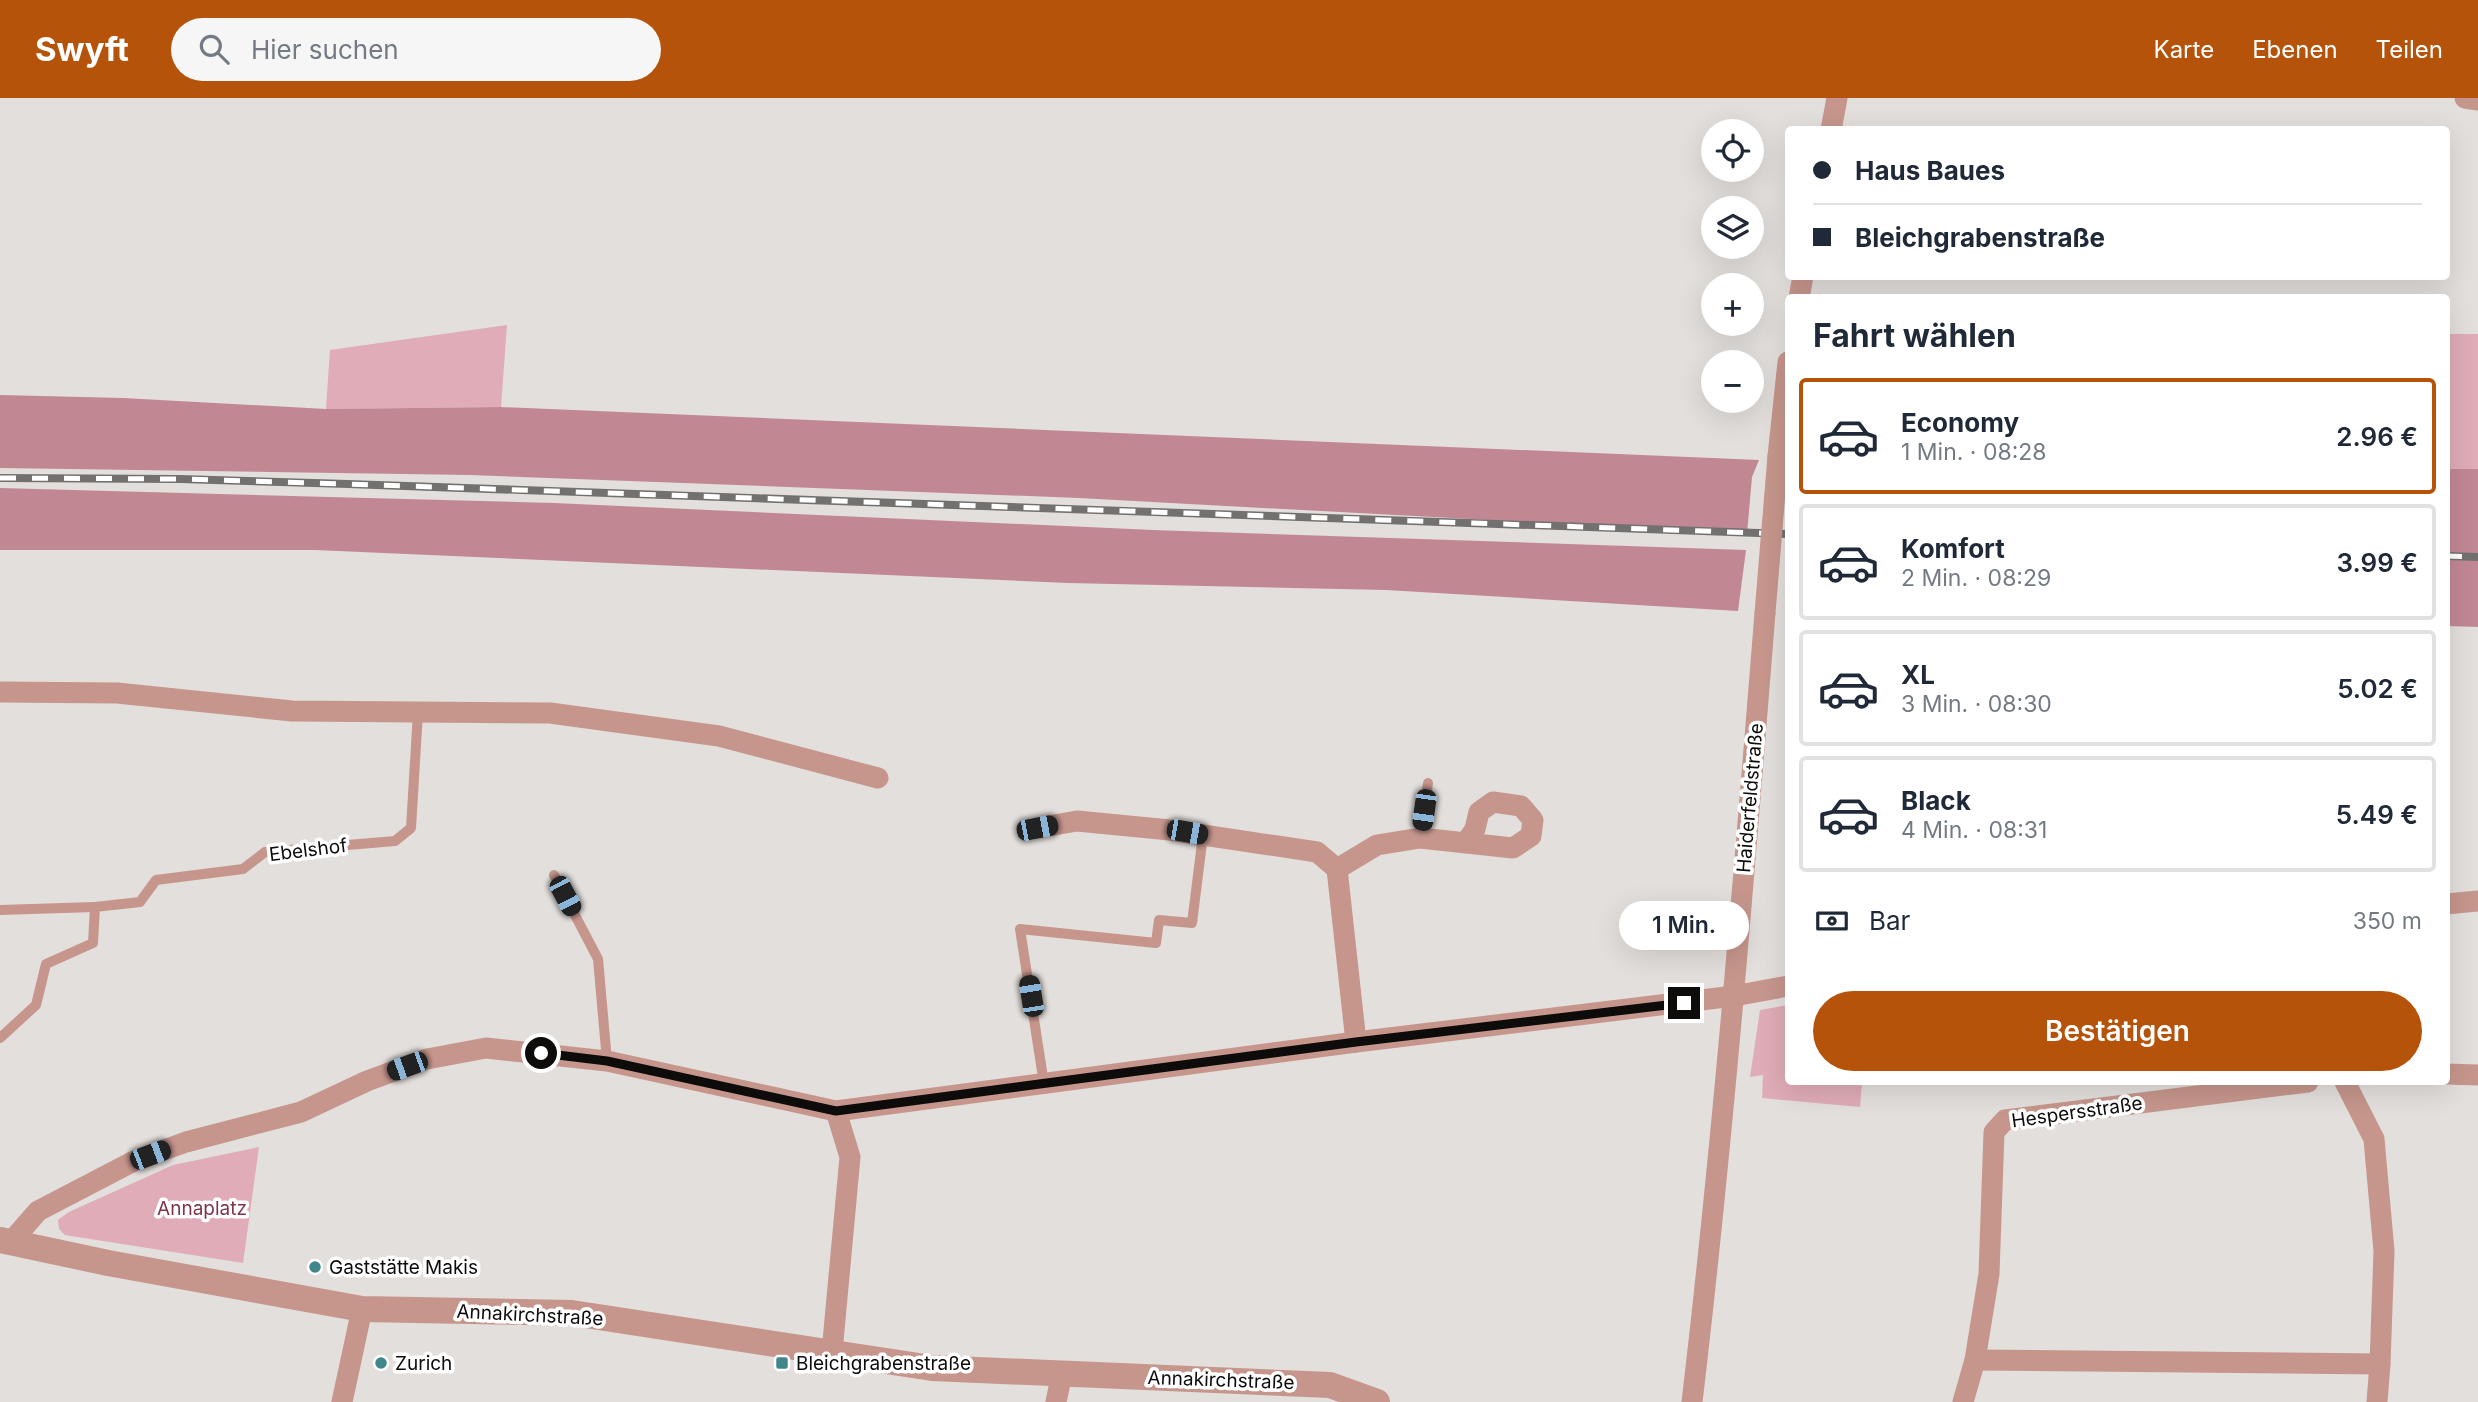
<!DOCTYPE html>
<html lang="de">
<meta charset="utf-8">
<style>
body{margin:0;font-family:Inter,sans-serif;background:#f6f6f7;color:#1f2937;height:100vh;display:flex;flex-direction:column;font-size:26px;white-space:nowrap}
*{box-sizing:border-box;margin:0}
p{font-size:23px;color:#747a83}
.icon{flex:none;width:38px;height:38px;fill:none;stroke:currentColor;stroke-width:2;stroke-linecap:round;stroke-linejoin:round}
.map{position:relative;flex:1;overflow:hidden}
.details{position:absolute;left:1785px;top:196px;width:665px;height:791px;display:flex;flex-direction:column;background:#fff;border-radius:7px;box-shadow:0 7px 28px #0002}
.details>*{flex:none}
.hud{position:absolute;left:1785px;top:28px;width:665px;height:154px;border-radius:7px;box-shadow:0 7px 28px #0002;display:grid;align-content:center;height:154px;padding:0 28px;background:#fff}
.fabs{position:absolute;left:1701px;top:21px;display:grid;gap:14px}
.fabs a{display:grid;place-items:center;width:63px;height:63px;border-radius:50%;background:#fff;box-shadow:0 7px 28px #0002;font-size:35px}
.end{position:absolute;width:32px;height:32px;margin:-16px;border:9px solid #0d0c0b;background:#fff;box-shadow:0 0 0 4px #fff}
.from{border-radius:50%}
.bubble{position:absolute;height:49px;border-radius:24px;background:#fff;box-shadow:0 7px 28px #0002;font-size:23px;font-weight:600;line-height:49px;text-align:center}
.car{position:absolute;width:21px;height:42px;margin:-21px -10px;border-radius:9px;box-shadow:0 0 5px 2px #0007;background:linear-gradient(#222 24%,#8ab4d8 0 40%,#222 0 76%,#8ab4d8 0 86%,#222 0)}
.hud b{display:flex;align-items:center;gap:24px;height:66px;font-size:26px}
.hud b+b{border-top:2px solid #e0e1e3}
.hud i{width:18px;height:18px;background:#1f2937}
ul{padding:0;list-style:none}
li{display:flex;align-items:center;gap:21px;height:116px;margin:0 14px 10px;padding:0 14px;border:4px solid #e0e1e3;border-radius:7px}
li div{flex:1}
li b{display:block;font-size:26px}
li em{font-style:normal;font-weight:600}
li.current{border-color:#b45309}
li>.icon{width:63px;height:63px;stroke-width:1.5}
h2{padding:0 28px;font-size:32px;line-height:84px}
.pay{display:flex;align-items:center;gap:18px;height:77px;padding:0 28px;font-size:26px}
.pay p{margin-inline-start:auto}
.action{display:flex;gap:14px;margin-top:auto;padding:14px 28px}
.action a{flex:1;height:80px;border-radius:42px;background:#b45309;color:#fff;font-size:28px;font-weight:600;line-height:80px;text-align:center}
header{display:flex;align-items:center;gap:42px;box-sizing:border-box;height:98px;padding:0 35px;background:#b45309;color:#fff}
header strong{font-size:33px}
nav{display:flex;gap:38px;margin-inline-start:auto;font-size:24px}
.search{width:490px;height:63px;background:#f6f6f7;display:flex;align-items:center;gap:18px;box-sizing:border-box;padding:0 24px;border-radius:38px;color:#747a83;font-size:26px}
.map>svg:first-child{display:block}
.green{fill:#dfacb7}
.forest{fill:#c18894}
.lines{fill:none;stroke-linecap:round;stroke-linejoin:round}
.service{stroke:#c6968c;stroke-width:10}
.minor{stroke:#c6968c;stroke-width:21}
.tertiary{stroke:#c6968c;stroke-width:26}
.rail-casing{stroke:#73716f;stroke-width:8}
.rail{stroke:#fff;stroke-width:5;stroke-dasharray:16;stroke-linecap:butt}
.minor-bridge{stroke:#c6968c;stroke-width:21}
.route{stroke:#0d0c0b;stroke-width:9}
.poi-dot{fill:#3f878b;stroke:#fff;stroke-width:2.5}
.labels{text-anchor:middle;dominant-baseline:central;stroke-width:7;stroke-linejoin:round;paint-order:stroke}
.street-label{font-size:19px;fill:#0d0c0b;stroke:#fff}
.park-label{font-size:19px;fill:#7d3549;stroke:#fff}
.poi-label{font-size:19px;fill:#0d0c0b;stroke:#fff;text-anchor:start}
</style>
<header>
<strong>Swyft</strong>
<div class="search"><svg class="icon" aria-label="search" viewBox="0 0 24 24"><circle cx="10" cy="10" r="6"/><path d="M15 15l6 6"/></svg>Hier suchen</div>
<nav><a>Karte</a><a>Ebenen</a><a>Teilen</a></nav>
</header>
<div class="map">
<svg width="2478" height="1304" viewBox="0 0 2478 1304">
<rect width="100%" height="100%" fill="#e3dfdc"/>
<g class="green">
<polygon points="507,227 501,309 326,311 330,252"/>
<rect x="2447" y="236" width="31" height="135"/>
<polygon points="1788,907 1788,984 1862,984 1860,1009 1762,1000 1763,977 1750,979 1760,912"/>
<polygon points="259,1049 243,1165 65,1137 59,1131 58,1122 69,1114 173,1067"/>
</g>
<g class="forest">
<polygon points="0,297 123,300 326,311 501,309 1759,362 1752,379 1747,436 1079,400 471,377 0,370"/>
<polygon points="2447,371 2478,371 2478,529 2447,528"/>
<polygon points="0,390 554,405 1153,432 1746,452 1738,513 1386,492 1068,485 315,452 0,452"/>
</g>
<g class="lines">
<g class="service">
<polyline points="1420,740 1428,685"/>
<polyline points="554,777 598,861 607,963"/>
<polyline points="0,812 95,809"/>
<polyline points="0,940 36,907 46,866 93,845 95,809 140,804 156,782 243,771 265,754 395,743 411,730 418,614"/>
<polyline points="1044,986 1020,831 1156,845 1159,822 1192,825 1203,737"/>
</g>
<g class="minor">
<polyline points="2465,0 2478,2"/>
<polyline points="1831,32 1837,0"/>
<polyline points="1799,200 1803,178"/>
<polyline points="1778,358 1788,264"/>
<polyline points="0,594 117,595 292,613 550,615 719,638 878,680"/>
<polyline points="1037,730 1077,723 1170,732 1317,754 1337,771 1377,747 1420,740 1513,750 1531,738 1533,722 1521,708 1493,704 1479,714 1475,731 1467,743"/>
<polyline points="1337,771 1356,944"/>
<polyline points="2446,806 2478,803"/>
<polyline points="2446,976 2478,977"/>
<polyline points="2345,984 2374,1041 2384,1153 2380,1266 2377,1304"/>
<polyline points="836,1013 1356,944 1734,898 1788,888"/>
<polyline points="11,1144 38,1113 134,1063 186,1044 301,1014 367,983 427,961 486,950 607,963 836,1013 850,1059 832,1254"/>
<polyline points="1975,1262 2380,1266"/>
<polyline points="342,1304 362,1211"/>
<polyline points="1056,1304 1062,1275"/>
<path d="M1692 1304C1723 1042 1744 778 1765 515"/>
<polyline points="1963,1304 1975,1262 1989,1176 1994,1034 2005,1022 2308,984"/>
</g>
<polyline class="tertiary" points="0,1142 108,1165 362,1211 572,1215 932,1270 1330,1287 1377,1304"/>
<g class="rail-casing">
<g id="rail">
<polyline points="0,380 180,381 348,386 1788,436"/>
<polyline points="2446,458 2478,459"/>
</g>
</g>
<use href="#rail" class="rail"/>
<polyline class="minor-bridge" points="1765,515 1778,358"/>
</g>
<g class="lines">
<polyline class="route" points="541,955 607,963 836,1013 1356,944 1684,905"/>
</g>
<g class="poi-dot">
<circle cx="315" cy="1169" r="7"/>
<circle cx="381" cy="1265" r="7"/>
<rect x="775" y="1258" width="14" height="14" rx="3.5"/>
</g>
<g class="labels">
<g class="street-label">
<text transform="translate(1750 700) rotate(-85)">Haiderfeldstraße</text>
<text transform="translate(308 752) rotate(-7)">Ebelshof</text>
<text transform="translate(2077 1014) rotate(-8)">Hespersstraße</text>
<text transform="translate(530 1217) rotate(3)">Annakirchstraße</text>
<text transform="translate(1221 1282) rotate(2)">Annakirchstraße</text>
</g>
<g class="park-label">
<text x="202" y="1110">Annaplatz</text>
</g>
<g class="poi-label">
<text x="329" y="1169">Gaststätte Makis</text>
<text x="395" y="1265">Zurich</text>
<text x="796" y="1265">Bleichgrabenstraße</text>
</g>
</g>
</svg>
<div class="fabs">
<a><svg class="icon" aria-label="locate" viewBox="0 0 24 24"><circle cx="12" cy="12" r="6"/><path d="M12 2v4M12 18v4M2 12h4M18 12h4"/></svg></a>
<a><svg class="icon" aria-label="layers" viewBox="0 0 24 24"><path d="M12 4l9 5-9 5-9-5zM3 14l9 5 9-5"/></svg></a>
<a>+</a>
<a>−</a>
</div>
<i class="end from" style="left:541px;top:955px"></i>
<i class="end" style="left:1684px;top:905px"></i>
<div class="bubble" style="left:1619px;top:803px;width:130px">1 Min.</div>
<i class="car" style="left:1424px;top:712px;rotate:188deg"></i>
<i class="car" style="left:1037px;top:730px;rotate:79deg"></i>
<i class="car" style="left:1187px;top:734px;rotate:100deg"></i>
<i class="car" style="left:565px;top:798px;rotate:152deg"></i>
<i class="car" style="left:1031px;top:898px;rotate:351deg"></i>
<i class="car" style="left:407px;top:968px;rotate:250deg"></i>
<i class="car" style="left:150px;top:1057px;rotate:69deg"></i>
<div class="hud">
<b><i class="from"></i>Haus Baues</b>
<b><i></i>Bleichgrabenstraße</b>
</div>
<section class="details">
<h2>Fahrt wählen</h2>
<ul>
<li class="current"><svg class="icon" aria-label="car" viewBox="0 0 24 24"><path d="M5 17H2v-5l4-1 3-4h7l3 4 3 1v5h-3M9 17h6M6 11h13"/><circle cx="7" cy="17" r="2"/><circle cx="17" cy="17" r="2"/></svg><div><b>Economy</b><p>1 Min. · 08:28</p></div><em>2.96 €</em></li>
<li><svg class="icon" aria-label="car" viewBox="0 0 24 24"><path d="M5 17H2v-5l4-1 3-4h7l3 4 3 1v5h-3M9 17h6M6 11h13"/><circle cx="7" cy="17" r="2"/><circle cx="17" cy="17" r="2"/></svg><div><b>Komfort</b><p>2 Min. · 08:29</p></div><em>3.99 €</em></li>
<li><svg class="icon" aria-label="car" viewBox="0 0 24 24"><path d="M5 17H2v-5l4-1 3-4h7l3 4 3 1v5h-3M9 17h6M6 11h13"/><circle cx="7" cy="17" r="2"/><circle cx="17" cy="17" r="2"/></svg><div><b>XL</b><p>3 Min. · 08:30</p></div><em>5.02 €</em></li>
<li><svg class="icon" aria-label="car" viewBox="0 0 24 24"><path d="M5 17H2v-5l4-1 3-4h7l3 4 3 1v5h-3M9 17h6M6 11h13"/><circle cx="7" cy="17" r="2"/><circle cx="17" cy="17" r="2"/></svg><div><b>Black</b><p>4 Min. · 08:31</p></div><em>5.49 €</em></li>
</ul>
<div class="pay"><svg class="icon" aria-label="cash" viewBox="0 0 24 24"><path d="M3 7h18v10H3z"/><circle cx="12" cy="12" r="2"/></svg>Bar<p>350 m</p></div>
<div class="action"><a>Bestätigen</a></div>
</section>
</div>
